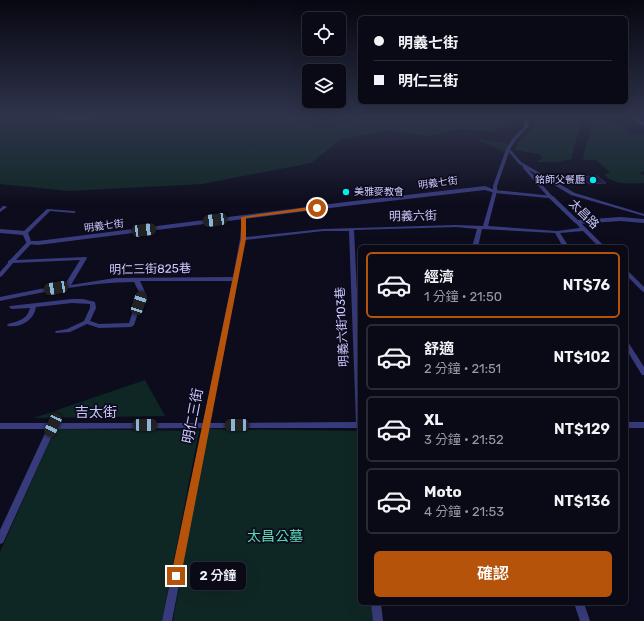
<!DOCTYPE html>
<html lang="zh-TW">
<meta charset="utf-8">
<style>
body{margin:0;font-family:Rubik,"Noto Sans TC",sans-serif;background:#13121f;color:#f1f3f6;height:100vh;display:flex;flex-direction:column;font-size:15px;white-space:nowrap}
*{box-sizing:border-box;margin:0}
p{font-size:13px;color:#999aa1}
.icon{flex:none;width:22px;height:22px;fill:none;stroke:currentColor;stroke-width:2;stroke-linecap:round;stroke-linejoin:round}
.map{position:relative;flex:1;overflow:hidden}
.details{position:absolute;left:358px;top:245px;width:270px;height:360px;display:flex;flex-direction:column;background:#0a0916;border-radius:6px;box-shadow:0 4px 16px #0002,0 0 0 1px #2a2a35}
.details>*{flex:none}
.top-card{position:absolute;left:358px;top:16px;width:270px;height:88px;border-radius:6px;box-shadow:0 4px 16px #0002,0 0 0 1px #2a2a35;display:grid;align-content:center;height:88px;padding:0 16px;background:#0a0916}
.fabs{position:absolute;left:302px;top:12px;display:grid;gap:8px}
.fabs a{display:grid;place-items:center;width:44px;height:44px;border-radius:6px;background:#0a0916;box-shadow:0 4px 16px #0002,0 0 0 1px #2a2a35;font-size:20px}
.end{position:absolute;width:18px;height:18px;margin:-9px;border:5px solid #b45309;background:#fff;box-shadow:0 0 0 2px #fff}
.from{border-radius:50%}
.bubble{position:absolute;height:28px;border-radius:6px;background:#0a0916;box-shadow:0 4px 16px #0002,0 0 0 1px #2a2a35;font-size:13px;font-weight:600;line-height:28px;text-align:center}
.car{position:absolute;width:12px;height:24px;margin:-12px -6px;border-radius:5px;box-shadow:0 0 3px 1px #0007;background:linear-gradient(#222 24%,#8ab4d8 0 40%,#222 0 76%,#8ab4d8 0 86%,#222 0)}
.top-card b{display:flex;align-items:center;gap:14px;height:38px;font-size:15px}
.top-card b+b{border-top:1px solid #2a2a35}
.top-card i{width:10px;height:10px;background:#f1f3f6}
ul{padding:7px 0 0;list-style:none}
li{display:flex;align-items:center;gap:12px;height:66px;margin:0 8px 6px;padding:0 8px;border:2px solid #2a2a35;border-radius:6px}
li div{flex:1}
li b{display:block;font-size:15px}
li em{font-style:normal;font-weight:600}
li.on{border-color:#b45309}
li>.icon{width:36px;height:36px;stroke-width:1.5}
.primary-button{display:flex;gap:8px;margin-top:auto;padding:8px 16px}
.primary-button a{flex:1;height:46px;border-radius:6px;background:#b45309;color:#fff;font-size:16px;font-weight:600;line-height:46px;text-align:center}
.map>svg:first-child{display:block}
.green{fill:#0f2724}
.building{fill:#1d193d;stroke:#322b69}
.lines{fill:none;stroke-linecap:round;stroke-linejoin:round}
.minor{fill:#383b7b;fill-rule:evenodd}
.tertiary{fill:#383b7b;fill-rule:evenodd}
.route{fill:#b45309}
.poi-dot{fill:#06e9ed;stroke:#0d0c1d;stroke-width:1.5}
.labels{text-anchor:middle;dominant-baseline:central;stroke-width:3.5;stroke-linejoin:round;paint-order:stroke}
.far-poi-label{font-size:10px;fill:#cbc9fe;stroke:#0d0c1d;text-anchor:end}
.far-street-label{font-size:10px;fill:#cbc9fe;stroke:#0d0c1d}
.street-label{font-size:12px;fill:#cbc9fe;stroke:#0d0c1d}
.near-street-label{font-size:14px;fill:#cbc9fe;stroke:#0d0c1d}
.near-park-label{font-size:14px;fill:#58dbaf;stroke:#0d0c1d}
</style>
<div class="map">
<svg width="644" height="621" viewBox="0 0 644 621">
<rect width="100%" height="100%" fill="#0d0c1d"/>
<g class="green">
<polygon points="0,117 511,117 508,123 502,125 494,132 460,129 429,136 387,130 340,140 311,163 202,184 69,191 0,184"/>
<polygon points="529,117 578,117 582,120 571,159 558,162 536,162 543,158 539,154 515,150 519,141 534,127"/>
<path d="M587 117H609C611 121 628 131 634 134 637 135 641 134 644 134V171L639 173 644 175V183C629 184 616 185 604 175L610 172 596 160H583C585 146 591 135 592 121Z"/>
<path d="M479 138C489 142 499 141 509 144L504 152 477 139Z"/>
<polygon points="145,380 165,416 34,418"/>
<polygon points="55,429 199,431 162,621 0,621 0,552"/>
<polygon points="207,429 360,431 360,603 378,603 380,621 173,621"/>
</g>
<polygon class="building" points="597,176 606,183 589,184 581,177"/>
<g class="lines">
<g class="minor">
<polygon points="57,117 61,117 64,118 107,117 105,118 64,120"/>
<polygon points="259,117 296,117 294,118 261,118"/>
<path d="M452 117H467C464 119 455 119 452 117Z"/>
<path d="M523 117H527L529 126 516 140 510 149 521 162 575 193 644 214V216L571 195 529 170 553 197V198H549L523 168V166L519 164 509 152 497 186V191L488 226 557 231 580 228 575 222 577 221H579L605 247H599L583 231 560 233 569 247H563L555 233 482 229 478 247H472L477 229 456 227 354 230 360 352V428H209L172 621H162L202 428 55 429 3 543 0 544V530L47 429H0V423H50L53 422 56 423H203L232 281H140L145 292 134 325 131 327 99 328 87 324 70 332 56 333 55 332 56 331 67 329 84 321 90 308V304L72 303 36 307C34 320 21 328 8 326L7 325 8 324C18 321 27 320 30 308L12 309 10 308 9 307 10 306 72 299H83L95 302 96 308 90 321 99 324 129 323 139 292 134 282C89 282 44 292 0 301V297L45 288 64 286 80 260 13 263 2 276 0 277V272L8 263V261L10 260 27 242 29 241 32 243 16 260 86 257 87 258 71 285 115 278 233 277 240 239 242 217 244 216 246 217V237L323 229 456 225 483 226 493 191V186L506 149 513 138 525 126ZM323 231H349L356 422 210 423 245 240Z"/>
<polygon points="3,206 5,206 7,207 0,212 0,209"/>
<polygon points="47,209 74,211 76,212 74,213 50,211 27,234 23,234 23,232"/>
<polygon points="626,270 628,271 644,287 644,292 642,291 626,275"/>
<polygon points="626,342 628,342 644,367 644,375 642,375 626,349"/>
<rect x="626" y="422" width="18" height="6"/>
<polygon points="371,603 381,603 383,621 373,621"/>
<polygon points="574,603 584,603 590,621 580,621"/>
</g>
<g class="tertiary">
<polygon points="627,117 632,117 644,123 644,126"/>
<polygon points="485,186 495,190 553,196 578,220 620,217 644,219 644,223 620,221 577,224 575,223 549,198 495,193 485,190 346,206 38,245 27,244 23,235 0,233 0,229 25,231 28,233 31,241 38,241 346,202"/>
</g>
</g>
<linearGradient id="sky" x2="0" y2="1"><stop stop-color="#070710"/><stop offset="0.57" stop-color="#2f344c"/><stop offset="1" stop-color="#2f344c" stop-opacity="0"/></linearGradient>
<rect width="644" height="204" fill="url(#sky)"/>
<polygon class="route" points="317,206 319,208 318,209 246,218 246,239 181,576 179,579 176,581 172,579 171,576 241,239 241,217"/>
<g class="poi-dot">
<circle cx="593" cy="180" r="4"/>
<circle cx="346" cy="192" r="4"/>
</g>
<g class="labels">
<g class="far-poi-label">
<text x="585" y="180">銘師父餐廳</text>
<text x="354" y="192" text-anchor="start">美雅麥教會</text>
</g>
<g class="far-street-label">
<text transform="translate(438 183) rotate(-7)">明義七街</text>
<text transform="translate(104 226) rotate(-7)">明義七街</text>
</g>
<g class="street-label">
<text transform="translate(584 214) rotate(45)">太昌路</text>
<text transform="translate(413 216) rotate(-1)">明義六街</text>
<text transform="translate(150 269) rotate(-1)">明仁三街825巷</text>
<text transform="translate(342 327) rotate(-93)">明義六街103巷</text>
</g>
<g class="near-street-label">
<text x="96" y="412">吉太街</text>
<text transform="translate(193 416) rotate(-79)">明仁三街</text>
</g>
<g class="near-park-label">
<text x="275" y="536">太昌公墓</text>
</g>
</g>
</svg>
<div class="fabs">
<a><svg class="icon" aria-label="locate" viewBox="0 0 24 24"><circle cx="12" cy="12" r="6"/><path d="M12 2v4M12 18v4M2 12h4M18 12h4"/></svg></a>
<a><svg class="icon" aria-label="layers" viewBox="0 0 24 24"><path d="M12 4l9 5-9 5-9-5zM3 14l9 5 9-5"/></svg></a>
</div>
<i class="end from" style="left:317px;top:208px"></i>
<i class="end" style="left:176px;top:576px"></i>
<div class="bubble" style="left:190px;top:562px;width:56px">2 分鐘</div>
<i class="car" style="left:215px;top:220px;rotate:262deg"></i>
<i class="car" style="left:144px;top:230px;rotate:83deg"></i>
<i class="car" style="left:56px;top:288px;rotate:261deg"></i>
<i class="car" style="left:139px;top:303px;rotate:19deg"></i>
<i class="car" style="left:53px;top:425px;rotate:205deg"></i>
<i class="car" style="left:145px;top:425px;rotate:90deg"></i>
<i class="car" style="left:237px;top:425px;rotate:270deg"></i>
<div class="top-card">
<b><i class="from"></i>明義七街</b>
<b><i></i>明仁三街</b>
</div>
<section class="details">
<ul>
<li class="on"><svg class="icon" aria-label="car" viewBox="0 0 24 24"><path d="M5 17H2v-5l4-1 3-4h7l3 4 3 1v5h-3M9 17h6M6 11h13"/><circle cx="7" cy="17" r="2"/><circle cx="17" cy="17" r="2"/></svg><div><b>經濟</b><p>1 分鐘 · 21:50</p></div><em>NT$76</em></li>
<li><svg class="icon" aria-label="car" viewBox="0 0 24 24"><path d="M5 17H2v-5l4-1 3-4h7l3 4 3 1v5h-3M9 17h6M6 11h13"/><circle cx="7" cy="17" r="2"/><circle cx="17" cy="17" r="2"/></svg><div><b>舒適</b><p>2 分鐘 · 21:51</p></div><em>NT$102</em></li>
<li><svg class="icon" aria-label="car" viewBox="0 0 24 24"><path d="M5 17H2v-5l4-1 3-4h7l3 4 3 1v5h-3M9 17h6M6 11h13"/><circle cx="7" cy="17" r="2"/><circle cx="17" cy="17" r="2"/></svg><div><b>XL</b><p>3 分鐘 · 21:52</p></div><em>NT$129</em></li>
<li><svg class="icon" aria-label="car" viewBox="0 0 24 24"><path d="M5 17H2v-5l4-1 3-4h7l3 4 3 1v5h-3M9 17h6M6 11h13"/><circle cx="7" cy="17" r="2"/><circle cx="17" cy="17" r="2"/></svg><div><b>Moto</b><p>4 分鐘 · 21:53</p></div><em>NT$136</em></li>
</ul>
<div class="primary-button"><a>確認</a></div>
</section>
</div>
